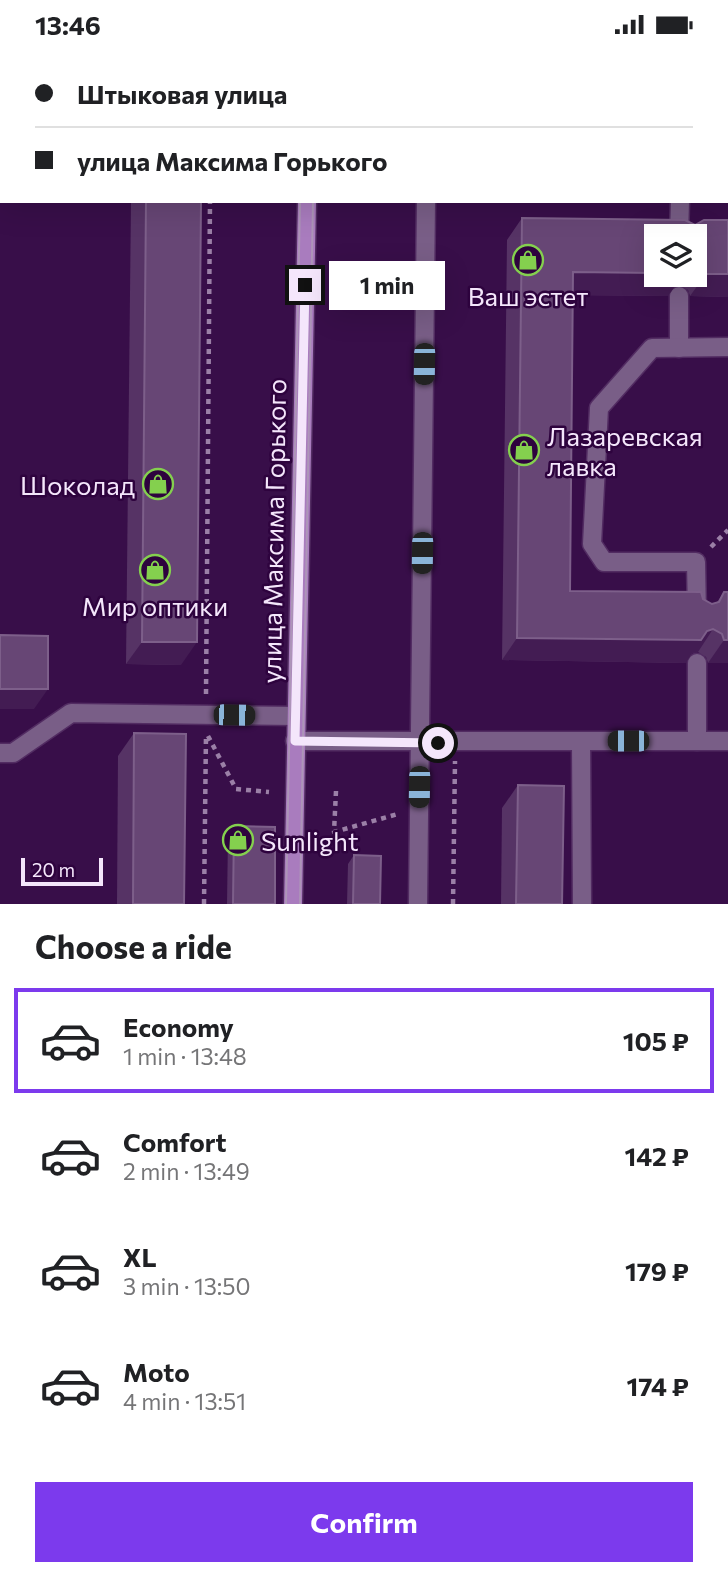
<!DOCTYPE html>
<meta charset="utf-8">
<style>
body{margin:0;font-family:Commissioner,sans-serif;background:#f2f2f2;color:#202124;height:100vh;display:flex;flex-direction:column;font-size:26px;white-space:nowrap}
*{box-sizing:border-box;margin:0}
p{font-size:23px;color:#757577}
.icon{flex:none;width:38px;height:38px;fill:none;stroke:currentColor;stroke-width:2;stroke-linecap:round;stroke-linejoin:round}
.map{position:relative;height:855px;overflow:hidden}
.panel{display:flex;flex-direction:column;background:#fff;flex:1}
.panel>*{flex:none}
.hud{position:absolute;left:0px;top:0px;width:728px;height:154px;box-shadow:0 7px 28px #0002;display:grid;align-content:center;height:154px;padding:0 35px;background:#fff}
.controls{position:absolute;left:644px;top:175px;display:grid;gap:14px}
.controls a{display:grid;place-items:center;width:63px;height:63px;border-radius:0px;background:#fff;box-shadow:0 7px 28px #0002;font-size:35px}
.scale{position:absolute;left:21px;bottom:18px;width:82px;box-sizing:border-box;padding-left:7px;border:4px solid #f4e6fb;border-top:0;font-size:19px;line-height:24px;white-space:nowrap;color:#f4e6fb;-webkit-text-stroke:5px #2e033e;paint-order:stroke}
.end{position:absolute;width:32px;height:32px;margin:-16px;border:9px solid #f4e6fb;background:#111;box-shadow:0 0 0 4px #111}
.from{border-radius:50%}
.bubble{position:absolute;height:49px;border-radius:0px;background:#fff;box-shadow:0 7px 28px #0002;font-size:23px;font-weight:700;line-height:49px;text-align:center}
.car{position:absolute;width:21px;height:42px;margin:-21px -10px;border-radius:9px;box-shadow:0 0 5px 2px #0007;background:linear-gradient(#222 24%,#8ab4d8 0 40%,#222 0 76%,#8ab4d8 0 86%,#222 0)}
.hud b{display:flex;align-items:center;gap:24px;height:66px;font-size:26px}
.hud b+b{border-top:2px solid #e0e0e0}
.hud i{width:18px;height:18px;background:#202124}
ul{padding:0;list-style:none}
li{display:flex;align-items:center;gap:21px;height:105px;margin:0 14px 10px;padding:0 21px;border:4px solid transparent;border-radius:0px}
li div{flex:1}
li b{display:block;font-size:26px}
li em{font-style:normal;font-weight:700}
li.current{border-color:#7c3aed}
li>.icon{width:63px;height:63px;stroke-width:1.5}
h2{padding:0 35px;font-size:32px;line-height:84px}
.action{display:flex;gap:14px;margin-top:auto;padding:14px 35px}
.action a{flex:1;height:80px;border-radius:0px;background:#7c3aed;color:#fff;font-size:28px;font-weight:700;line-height:80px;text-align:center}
.status{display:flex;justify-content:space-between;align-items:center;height:49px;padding:0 35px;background:#fff;direction:ltr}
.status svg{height:19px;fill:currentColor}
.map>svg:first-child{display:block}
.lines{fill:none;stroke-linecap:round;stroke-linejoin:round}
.lane-casing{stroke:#522c62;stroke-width:21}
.street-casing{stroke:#522c62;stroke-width:21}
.secondary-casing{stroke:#522c62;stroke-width:21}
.path{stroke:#9b80a7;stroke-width:4.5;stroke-dasharray:5 5;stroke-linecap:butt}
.lane{stroke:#795e87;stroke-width:18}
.street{stroke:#795e87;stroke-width:18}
.secondary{stroke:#a97cbe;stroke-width:18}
.tram{stroke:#ad95b8;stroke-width:2}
.wall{fill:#563365;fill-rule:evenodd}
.shaded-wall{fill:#431c53}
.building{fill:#674675;stroke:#7d5f8a;stroke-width:2}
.route{stroke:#f4e6fb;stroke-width:9}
.labels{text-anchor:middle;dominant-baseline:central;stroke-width:5;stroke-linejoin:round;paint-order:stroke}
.poi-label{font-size:26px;fill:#f4e6fb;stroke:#2e033e}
.street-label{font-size:26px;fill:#f4e6fb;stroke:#2e033e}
</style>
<div class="status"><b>13:46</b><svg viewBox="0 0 49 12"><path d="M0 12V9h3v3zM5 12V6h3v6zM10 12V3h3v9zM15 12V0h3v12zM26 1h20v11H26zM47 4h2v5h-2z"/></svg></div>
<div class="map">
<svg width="728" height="855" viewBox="0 0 728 855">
<rect width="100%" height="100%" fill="#380e49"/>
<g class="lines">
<g class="lane-casing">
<g id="lane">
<polyline points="679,187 680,152"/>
<polyline points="679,247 679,299"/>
<polyline points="697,566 696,513 604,513 592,495 599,359 652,299 728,298"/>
<polyline points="697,692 697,614"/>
<polyline points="581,693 582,855"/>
<polyline points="0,704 13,704 71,664 295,667"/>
<polyline points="418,855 426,152"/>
</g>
</g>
<g class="street-casing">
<g id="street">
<polyline points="726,46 728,46"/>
<polyline points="295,692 728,692"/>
</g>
</g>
<g class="secondary-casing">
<g id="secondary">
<polyline points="309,2 309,0"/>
<polyline points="293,855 307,152"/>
</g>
</g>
<g class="path">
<polyline points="211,0 211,2"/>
<polyline points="264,2 264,0"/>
<polyline points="0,15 2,15"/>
<polyline points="711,498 728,481"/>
<polyline points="206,645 210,152"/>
<polyline points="208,687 236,740 269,743"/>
<polyline points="336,742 334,783 398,765"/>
<polyline points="204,855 206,685"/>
<polyline points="453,855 455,712"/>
</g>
<use href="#lane" class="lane"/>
<use href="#street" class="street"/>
<use href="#secondary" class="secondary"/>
<g class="tram">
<polyline points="303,2 303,0"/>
<polyline points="316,2 316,0"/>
<polyline points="286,855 300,152"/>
<polyline points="300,855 313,152"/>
</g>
</g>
<g class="wall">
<polygon points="2,52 2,114 0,114 0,55"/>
<polygon points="131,152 201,152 181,616 126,615"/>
<path d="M522 169 695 176 728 171V248L690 247 688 241 680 236 675 237 668 247 573 246 570 542 703 550 712 555 717 553 724 543 728 614H708L706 608 698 603 692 604 686 614 502 611 507 191ZM695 187V226H656Z"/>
<polygon points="134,684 184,855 117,855 118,707"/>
<polygon points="518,736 562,855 501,855 502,759"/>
<polygon points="234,777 275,855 227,855 228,786"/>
<polygon points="354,806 380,855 347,855 348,815"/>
</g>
<g class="shaded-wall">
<polygon points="573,223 656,224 656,226 687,226 680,236 675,237 668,247 558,246"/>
<polygon points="706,225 728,225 728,248 690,247"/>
<polygon points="713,580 698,603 692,604 686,614 502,611 517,589 707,582"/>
<polygon points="724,591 728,591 728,614 708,614"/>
<polygon points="142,593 197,593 181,616 126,615"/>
<polygon points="0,640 48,640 34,660 0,660"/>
</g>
<g class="building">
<polygon points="146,152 201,152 197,593 142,593"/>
<polygon points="522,169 685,171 695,176 704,171 728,171 728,225 706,225 704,218 695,213 695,187 656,187 656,224 573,223 570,542 701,543 703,550 712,555 719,553 724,543 728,543 728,591 724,591 722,585 713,580 707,582 701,591 517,589"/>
<polygon points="0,586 48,587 48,640 0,640"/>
<polygon points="134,684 186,685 184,855 133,855"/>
<polygon points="518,736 564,737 562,855 516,855"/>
<polygon points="234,777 275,778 275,855 233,855"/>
<polygon points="354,806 381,807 380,855 353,855"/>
</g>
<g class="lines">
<polyline class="route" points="305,236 295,692 438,694"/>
</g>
<defs>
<g id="shop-ring" transform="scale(1.575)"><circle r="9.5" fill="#2e033e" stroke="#84d04e" stroke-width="1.5"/><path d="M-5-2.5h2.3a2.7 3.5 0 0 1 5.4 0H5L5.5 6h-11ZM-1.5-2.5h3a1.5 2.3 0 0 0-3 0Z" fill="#84d04e"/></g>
</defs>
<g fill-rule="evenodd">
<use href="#shop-ring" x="528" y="211"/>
<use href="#shop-ring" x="524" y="401"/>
<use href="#shop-ring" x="158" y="435"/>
<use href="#shop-ring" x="155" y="521"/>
<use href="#shop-ring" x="238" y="791"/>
</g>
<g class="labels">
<g class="poi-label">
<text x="528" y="246">Ваш эстет</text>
<text x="547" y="386" text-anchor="start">Лазаревская<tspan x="547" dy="30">лавка</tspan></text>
<text x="135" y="435" text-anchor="end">Шоколад</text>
<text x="155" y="556">Мир оптики</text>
<text x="261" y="791" text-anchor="start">Sunlight</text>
</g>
<g class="street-label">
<text transform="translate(273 482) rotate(-89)">улица Максима Горького</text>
</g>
</g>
</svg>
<div class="controls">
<a><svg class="icon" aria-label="layers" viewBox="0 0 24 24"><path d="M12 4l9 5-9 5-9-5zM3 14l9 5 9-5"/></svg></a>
</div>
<div class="scale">20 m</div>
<i class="end from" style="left:438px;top:694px"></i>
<i class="end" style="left:305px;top:236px"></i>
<div class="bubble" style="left:329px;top:212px;width:116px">1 min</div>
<i class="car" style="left:424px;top:315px;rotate:181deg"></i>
<i class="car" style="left:422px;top:504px;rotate:181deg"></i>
<i class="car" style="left:234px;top:666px;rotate:91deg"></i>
<i class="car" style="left:628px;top:692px;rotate:270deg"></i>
<i class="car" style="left:419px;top:738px;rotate:181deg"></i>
<div class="hud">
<b><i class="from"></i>Штыковая улица</b>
<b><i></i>улица Максима Горького</b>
</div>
</div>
<section class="panel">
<h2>Choose a ride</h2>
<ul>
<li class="current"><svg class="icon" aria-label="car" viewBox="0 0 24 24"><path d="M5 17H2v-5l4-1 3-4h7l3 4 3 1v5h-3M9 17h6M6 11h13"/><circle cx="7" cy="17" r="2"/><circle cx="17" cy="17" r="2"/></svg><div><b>Economy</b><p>1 min · 13:48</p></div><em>105 ₽</em></li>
<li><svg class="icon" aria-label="car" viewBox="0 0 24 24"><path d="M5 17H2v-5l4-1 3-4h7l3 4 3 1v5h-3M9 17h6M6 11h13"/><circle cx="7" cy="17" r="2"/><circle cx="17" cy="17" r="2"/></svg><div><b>Comfort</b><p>2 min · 13:49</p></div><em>142 ₽</em></li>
<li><svg class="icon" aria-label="car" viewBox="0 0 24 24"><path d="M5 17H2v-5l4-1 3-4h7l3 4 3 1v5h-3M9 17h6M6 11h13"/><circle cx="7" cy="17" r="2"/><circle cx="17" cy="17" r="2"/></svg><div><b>XL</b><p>3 min · 13:50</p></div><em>179 ₽</em></li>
<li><svg class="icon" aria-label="car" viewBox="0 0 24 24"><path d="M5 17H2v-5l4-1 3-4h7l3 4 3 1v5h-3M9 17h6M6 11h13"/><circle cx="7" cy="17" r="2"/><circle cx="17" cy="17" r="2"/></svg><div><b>Moto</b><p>4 min · 13:51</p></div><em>174 ₽</em></li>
</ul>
<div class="action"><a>Confirm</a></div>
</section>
